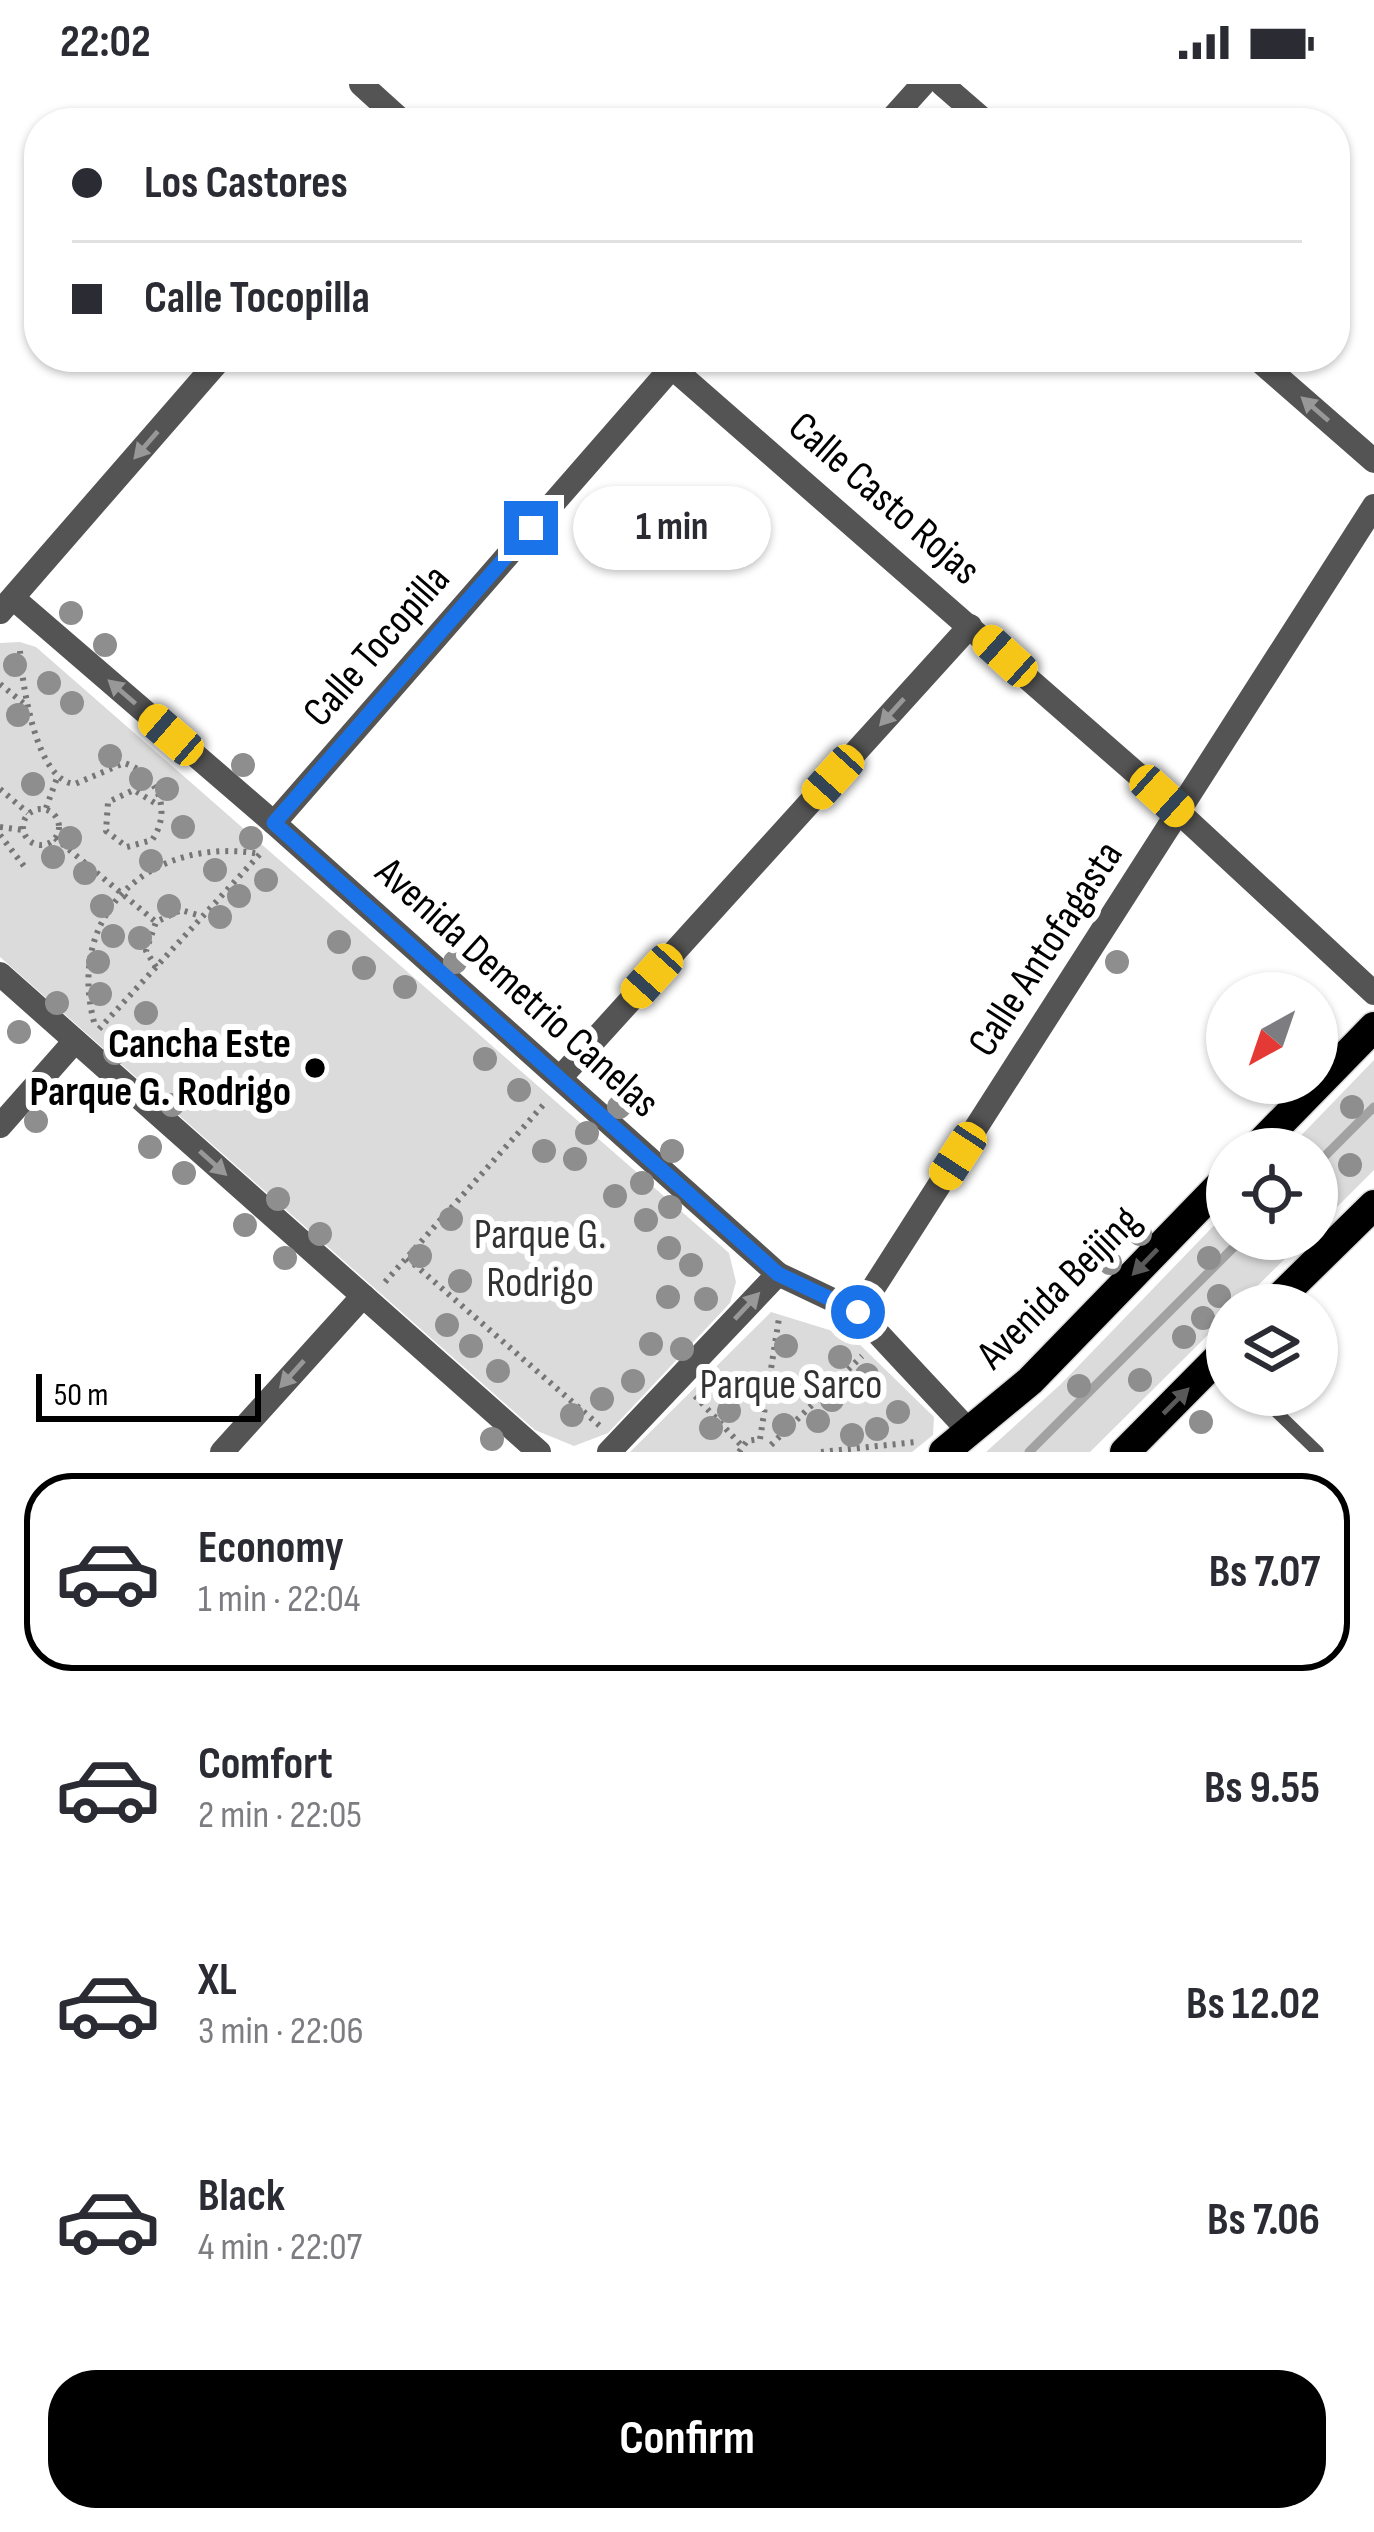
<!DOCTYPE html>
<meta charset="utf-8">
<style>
body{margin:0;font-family:"Sofia Sans Condensed",sans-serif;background:#f2f2f3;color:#2b2b33;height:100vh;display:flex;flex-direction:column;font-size:45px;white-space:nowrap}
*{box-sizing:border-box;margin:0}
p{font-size:39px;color:#7c7c81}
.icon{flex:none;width:66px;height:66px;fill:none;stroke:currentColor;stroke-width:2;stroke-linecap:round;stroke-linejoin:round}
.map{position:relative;height:1368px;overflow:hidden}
.details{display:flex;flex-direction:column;background:#fff;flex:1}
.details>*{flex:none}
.guide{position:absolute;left:24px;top:24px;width:1326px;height:264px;border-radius:48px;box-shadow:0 3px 9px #0004;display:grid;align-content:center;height:264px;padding:0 48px;background:#fff}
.needle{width:78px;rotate:220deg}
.fabs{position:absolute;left:1206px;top:888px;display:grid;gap:24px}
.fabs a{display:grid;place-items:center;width:132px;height:132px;border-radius:50%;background:#fff;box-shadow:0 3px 9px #0004;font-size:60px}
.scale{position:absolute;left:36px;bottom:30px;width:225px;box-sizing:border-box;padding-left:12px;border:6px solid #000;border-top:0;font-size:33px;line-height:42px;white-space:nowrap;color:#000;-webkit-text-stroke:9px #fff;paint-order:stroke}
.end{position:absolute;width:54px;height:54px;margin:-27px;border:15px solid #1a73e8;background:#fff;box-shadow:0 0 0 6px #fff}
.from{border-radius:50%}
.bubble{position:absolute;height:84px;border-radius:42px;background:#fff;box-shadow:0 3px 9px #0004;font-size:39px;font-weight:700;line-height:84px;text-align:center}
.car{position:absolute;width:36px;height:72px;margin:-36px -18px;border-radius:15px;box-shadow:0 0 9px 3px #0007;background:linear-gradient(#f5c518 24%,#345 0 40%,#f5c518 0 76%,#345 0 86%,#f5c518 0)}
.guide b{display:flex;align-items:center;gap:42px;height:114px;font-size:45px}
.guide b+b{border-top:3px solid #e1e1e2}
.guide i{width:30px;height:30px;background:#2b2b33}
ul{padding:21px 0 0;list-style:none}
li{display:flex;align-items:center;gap:36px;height:198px;margin:0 24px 18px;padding:0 24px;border:6px solid transparent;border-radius:48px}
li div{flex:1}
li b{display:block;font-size:45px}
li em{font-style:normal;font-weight:700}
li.active{border-color:#000}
li>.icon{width:108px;height:108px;stroke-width:1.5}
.action{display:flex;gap:24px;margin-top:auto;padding:24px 48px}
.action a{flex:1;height:138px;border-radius:48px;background:#000;color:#fff;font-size:48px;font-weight:700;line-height:138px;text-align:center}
.status{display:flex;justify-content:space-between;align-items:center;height:84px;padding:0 60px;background:#fff;direction:ltr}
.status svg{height:33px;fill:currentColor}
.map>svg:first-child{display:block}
.green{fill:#dbdbdb}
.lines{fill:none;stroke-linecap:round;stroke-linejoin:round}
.stream{stroke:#a2a2a2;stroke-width:9}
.primary-casing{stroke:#dbdbdb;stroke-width:33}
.path{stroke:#767676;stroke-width:6;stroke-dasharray:3 6;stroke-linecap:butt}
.service{stroke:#545454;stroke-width:12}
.minor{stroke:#545454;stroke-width:24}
.primary{stroke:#000;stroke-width:30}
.tree{fill:#8e8e8e}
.oneway{fill:#989898}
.oneway2{fill:#595959}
.route{stroke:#1a73e8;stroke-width:15}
.poi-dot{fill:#000;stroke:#fff;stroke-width:4.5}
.labels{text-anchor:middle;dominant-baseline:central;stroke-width:12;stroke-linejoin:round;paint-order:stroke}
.street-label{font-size:42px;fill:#000;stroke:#fff}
.poi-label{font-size:42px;font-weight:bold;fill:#000;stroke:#fff;text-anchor:end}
.park-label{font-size:42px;fill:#323232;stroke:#fff}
</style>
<div class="status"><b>22:02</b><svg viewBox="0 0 49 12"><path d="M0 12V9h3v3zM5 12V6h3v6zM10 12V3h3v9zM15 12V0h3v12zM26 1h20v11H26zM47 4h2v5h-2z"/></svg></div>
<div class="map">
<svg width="1374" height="1368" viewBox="0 0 1374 1368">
<rect width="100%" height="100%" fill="#fff"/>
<g class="green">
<polygon points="20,558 36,563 729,1169 736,1198 730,1219 608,1349 574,1362 535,1346 0,873 0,559"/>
<polygon points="1374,976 1374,1086 1317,1143 1317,1065 1288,1065"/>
<polygon points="1227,1128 1227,1155 1305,1155 1238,1221 1227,1221 1227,1232 1090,1368 986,1368 1061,1300"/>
<polygon points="771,1228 852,1253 934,1333 933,1351 912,1368 630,1368"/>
</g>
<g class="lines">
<g class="stream">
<polyline points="1317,1080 1374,1023"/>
<polyline points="1029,1368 1242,1155"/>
</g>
<g class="primary-casing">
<g id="primary">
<polyline points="1255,1065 1374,943"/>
<polyline points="1272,1221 1374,1121"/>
<polyline points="944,1368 1030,1297 1227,1094"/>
<polyline points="1125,1368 1227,1265"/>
</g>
</g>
<g class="path">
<path d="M20 567C22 600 36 697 75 700L124 679C157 689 173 727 152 756L127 763 106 747 108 718 134 706 158 721"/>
<polyline points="0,600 28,623"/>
<polyline points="0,705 28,729"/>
<polyline points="46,724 57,694"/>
<circle cx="41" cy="743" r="18"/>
<polyline points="0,743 23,746"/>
<polyline points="0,751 27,786"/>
<polyline points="55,754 156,838"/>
<polyline points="156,883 146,867 156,838 181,826 201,832"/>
<path d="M94 938C65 828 153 751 260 770"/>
<polyline points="99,945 260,770"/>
<polyline points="407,1174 600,1342"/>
<polyline points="385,1198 545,1019"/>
<polyline points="695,1312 742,1362"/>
<polyline points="760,1355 779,1234"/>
<polyline points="771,1361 862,1272"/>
<polyline points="739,1368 747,1357 760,1355"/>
<polyline points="821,1368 916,1358"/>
</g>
<polyline class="service" points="1259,1311 1318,1368"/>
<g class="minor">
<polyline points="361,0 404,39"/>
<polyline points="942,0 987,39"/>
<polyline points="888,39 923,0"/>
<polyline points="660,273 1144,696 1374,909"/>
<polyline points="1255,273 1374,377"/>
<polyline points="13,514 274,739 778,1190 858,1228 969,1347"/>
<polyline points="0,528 222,273"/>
<polyline points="274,739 681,273"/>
<polyline points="0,890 539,1368"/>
<polyline points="560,994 970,542"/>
<polyline points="0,1042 75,957"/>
<polyline points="858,1228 1374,422"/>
<polyline points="222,1368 363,1212"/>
<polyline points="609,1368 778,1190"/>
</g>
<use href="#primary" class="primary"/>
</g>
<g class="tree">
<circle cx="71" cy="529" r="12"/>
<circle cx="105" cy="561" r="12"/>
<circle cx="15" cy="581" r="12"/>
<circle cx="49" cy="599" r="12"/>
<circle cx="72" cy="619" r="12"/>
<circle cx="18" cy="631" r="12"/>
<circle cx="110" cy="672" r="12"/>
<circle cx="243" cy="681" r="12"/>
<circle cx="141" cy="695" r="12"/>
<circle cx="33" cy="700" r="12"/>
<circle cx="167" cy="705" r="12"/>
<circle cx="183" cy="743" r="12"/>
<circle cx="70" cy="754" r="12"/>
<circle cx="251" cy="754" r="12"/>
<circle cx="53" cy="773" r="12"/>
<circle cx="151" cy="777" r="12"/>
<circle cx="215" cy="786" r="12"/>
<circle cx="85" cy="789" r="12"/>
<circle cx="266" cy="796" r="12"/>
<circle cx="239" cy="812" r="12"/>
<circle cx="102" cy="822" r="12"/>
<circle cx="169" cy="822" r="12"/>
<circle cx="220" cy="833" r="12"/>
<circle cx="113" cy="852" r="12"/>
<circle cx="140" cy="854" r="12"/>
<circle cx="339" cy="858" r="12"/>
<circle cx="98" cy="878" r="12"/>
<circle cx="455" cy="878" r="12"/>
<circle cx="1117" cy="878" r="12"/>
<circle cx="364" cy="884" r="12"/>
<circle cx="405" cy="903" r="12"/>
<circle cx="100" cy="910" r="12"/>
<circle cx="57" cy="919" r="12"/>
<circle cx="146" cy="929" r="12"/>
<circle cx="19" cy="948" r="12"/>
<circle cx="115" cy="969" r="12"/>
<circle cx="485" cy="975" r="12"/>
<circle cx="519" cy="1006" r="12"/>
<circle cx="172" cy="1021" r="12"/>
<circle cx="619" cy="1023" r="12"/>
<circle cx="1352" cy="1023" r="12"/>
<circle cx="36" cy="1037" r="12"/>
<circle cx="587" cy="1049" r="12"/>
<circle cx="150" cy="1063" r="12"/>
<circle cx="544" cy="1067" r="12"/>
<circle cx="672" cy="1067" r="12"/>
<circle cx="575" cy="1075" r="12"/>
<circle cx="1350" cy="1081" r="12"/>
<circle cx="184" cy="1089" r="12"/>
<circle cx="642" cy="1099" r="12"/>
<circle cx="615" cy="1112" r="12"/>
<circle cx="278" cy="1115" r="12"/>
<circle cx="670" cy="1123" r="12"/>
<circle cx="451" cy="1135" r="12"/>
<circle cx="646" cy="1136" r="12"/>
<circle cx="245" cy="1141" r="12"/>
<circle cx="320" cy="1150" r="12"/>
<circle cx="1140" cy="1150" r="12"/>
<circle cx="669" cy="1164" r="12"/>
<circle cx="420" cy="1172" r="12"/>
<circle cx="285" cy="1174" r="12"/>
<circle cx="1209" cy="1174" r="12"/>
<circle cx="1110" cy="1179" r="12"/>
<circle cx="691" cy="1181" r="12"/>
<circle cx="460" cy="1197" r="12"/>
<circle cx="1219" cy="1212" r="12"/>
<circle cx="668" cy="1213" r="12"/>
<circle cx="706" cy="1215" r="12"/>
<circle cx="1203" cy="1234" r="12"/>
<circle cx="447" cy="1241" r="12"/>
<circle cx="1184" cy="1253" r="12"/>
<circle cx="651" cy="1260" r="12"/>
<circle cx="471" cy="1262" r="12"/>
<circle cx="786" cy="1262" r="12"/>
<circle cx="682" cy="1265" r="12"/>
<circle cx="840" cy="1273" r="12"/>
<circle cx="498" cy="1287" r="12"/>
<circle cx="867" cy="1291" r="12"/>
<circle cx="1140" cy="1296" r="12"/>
<circle cx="633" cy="1297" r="12"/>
<circle cx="755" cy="1300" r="12"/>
<circle cx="728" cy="1301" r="12"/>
<circle cx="1079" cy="1302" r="12"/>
<circle cx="786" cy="1306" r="12"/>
<circle cx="602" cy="1315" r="12"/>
<circle cx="832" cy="1316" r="12"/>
<circle cx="729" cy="1327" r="12"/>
<circle cx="898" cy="1328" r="12"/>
<circle cx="572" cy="1331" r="12"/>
<circle cx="818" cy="1337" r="12"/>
<circle cx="1201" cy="1338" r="12"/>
<circle cx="784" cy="1341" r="12"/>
<circle cx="711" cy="1344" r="12"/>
<circle cx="877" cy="1345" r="12"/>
<circle cx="852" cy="1351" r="12"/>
<circle cx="492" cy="1355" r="12"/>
</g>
<defs><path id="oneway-solid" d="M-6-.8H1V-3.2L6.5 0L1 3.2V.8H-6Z" transform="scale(3)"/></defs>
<g class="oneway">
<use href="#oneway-solid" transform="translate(1315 325) rotate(-139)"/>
<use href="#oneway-solid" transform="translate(146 361) rotate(131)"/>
<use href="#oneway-solid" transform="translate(122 608) rotate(-139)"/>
<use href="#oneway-solid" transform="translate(892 628) rotate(132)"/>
<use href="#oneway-solid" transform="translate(213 1079) rotate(42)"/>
<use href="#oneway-solid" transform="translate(747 1222) rotate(-47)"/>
<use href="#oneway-solid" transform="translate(292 1290) rotate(132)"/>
</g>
<g class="oneway2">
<use href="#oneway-solid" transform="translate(1145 1178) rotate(134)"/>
<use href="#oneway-solid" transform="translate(1176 1317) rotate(-45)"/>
</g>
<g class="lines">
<polyline class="route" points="531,444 274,739 778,1190 858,1228"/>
</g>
<circle class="poi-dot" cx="315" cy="984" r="12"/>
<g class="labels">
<g class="street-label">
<text transform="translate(884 415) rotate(41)">Calle Casto Rojas</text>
<text transform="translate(377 562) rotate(-49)">Calle Tocopilla</text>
<text transform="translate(1046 865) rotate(-57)">Calle Antofagasta</text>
<text transform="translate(517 904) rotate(42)">Avenida Demetrio Canelas</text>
<text transform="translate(1059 1204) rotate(-45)">Avenida Beijing</text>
</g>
<g class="poi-label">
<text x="291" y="960">Cancha Este<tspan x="291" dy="48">Parque G. Rodrigo</tspan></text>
</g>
<g class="park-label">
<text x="540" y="1151">Parque G.<tspan x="540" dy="48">Rodrigo</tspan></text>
<text x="791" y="1301">Parque Sarco</text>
</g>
</g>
</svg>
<div class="fabs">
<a><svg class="needle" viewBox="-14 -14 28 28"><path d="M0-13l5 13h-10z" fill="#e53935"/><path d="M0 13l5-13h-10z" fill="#7c7c81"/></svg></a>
<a><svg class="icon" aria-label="locate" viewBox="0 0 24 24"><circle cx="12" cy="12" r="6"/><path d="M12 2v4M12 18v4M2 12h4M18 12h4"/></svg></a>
<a><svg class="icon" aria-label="layers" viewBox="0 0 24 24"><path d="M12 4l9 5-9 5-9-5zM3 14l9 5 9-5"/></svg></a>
</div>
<div class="scale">50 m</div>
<i class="end from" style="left:858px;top:1228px"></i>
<i class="end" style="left:531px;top:444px"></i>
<div class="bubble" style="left:573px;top:402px;width:198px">1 min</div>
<i class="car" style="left:1005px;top:572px;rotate:312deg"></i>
<i class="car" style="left:171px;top:651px;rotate:311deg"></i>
<i class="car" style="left:833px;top:693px;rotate:222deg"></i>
<i class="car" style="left:1162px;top:712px;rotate:132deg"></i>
<i class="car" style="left:652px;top:892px;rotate:222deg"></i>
<i class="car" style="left:958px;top:1072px;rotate:213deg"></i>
<div class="guide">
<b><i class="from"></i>Los Castores</b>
<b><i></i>Calle Tocopilla</b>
</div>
</div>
<section class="details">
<ul>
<li class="active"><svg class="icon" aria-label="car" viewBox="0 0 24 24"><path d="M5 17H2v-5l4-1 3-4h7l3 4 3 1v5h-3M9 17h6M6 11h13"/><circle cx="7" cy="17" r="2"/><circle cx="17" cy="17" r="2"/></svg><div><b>Economy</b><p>1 min · 22:04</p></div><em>Bs 7.07</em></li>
<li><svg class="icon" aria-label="car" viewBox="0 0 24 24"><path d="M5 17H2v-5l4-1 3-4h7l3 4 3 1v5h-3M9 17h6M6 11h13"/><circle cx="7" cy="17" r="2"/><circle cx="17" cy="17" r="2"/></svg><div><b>Comfort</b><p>2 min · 22:05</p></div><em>Bs 9.55</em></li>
<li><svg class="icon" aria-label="car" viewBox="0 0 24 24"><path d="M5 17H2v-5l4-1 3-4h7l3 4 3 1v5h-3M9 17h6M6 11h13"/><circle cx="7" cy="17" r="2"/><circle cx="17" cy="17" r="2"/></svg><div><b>XL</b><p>3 min · 22:06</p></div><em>Bs 12.02</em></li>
<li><svg class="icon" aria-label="car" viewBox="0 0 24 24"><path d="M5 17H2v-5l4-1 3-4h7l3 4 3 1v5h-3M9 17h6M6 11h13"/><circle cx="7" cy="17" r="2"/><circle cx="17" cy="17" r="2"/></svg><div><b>Black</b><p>4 min · 22:07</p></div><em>Bs 7.06</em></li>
</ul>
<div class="action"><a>Confirm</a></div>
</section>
